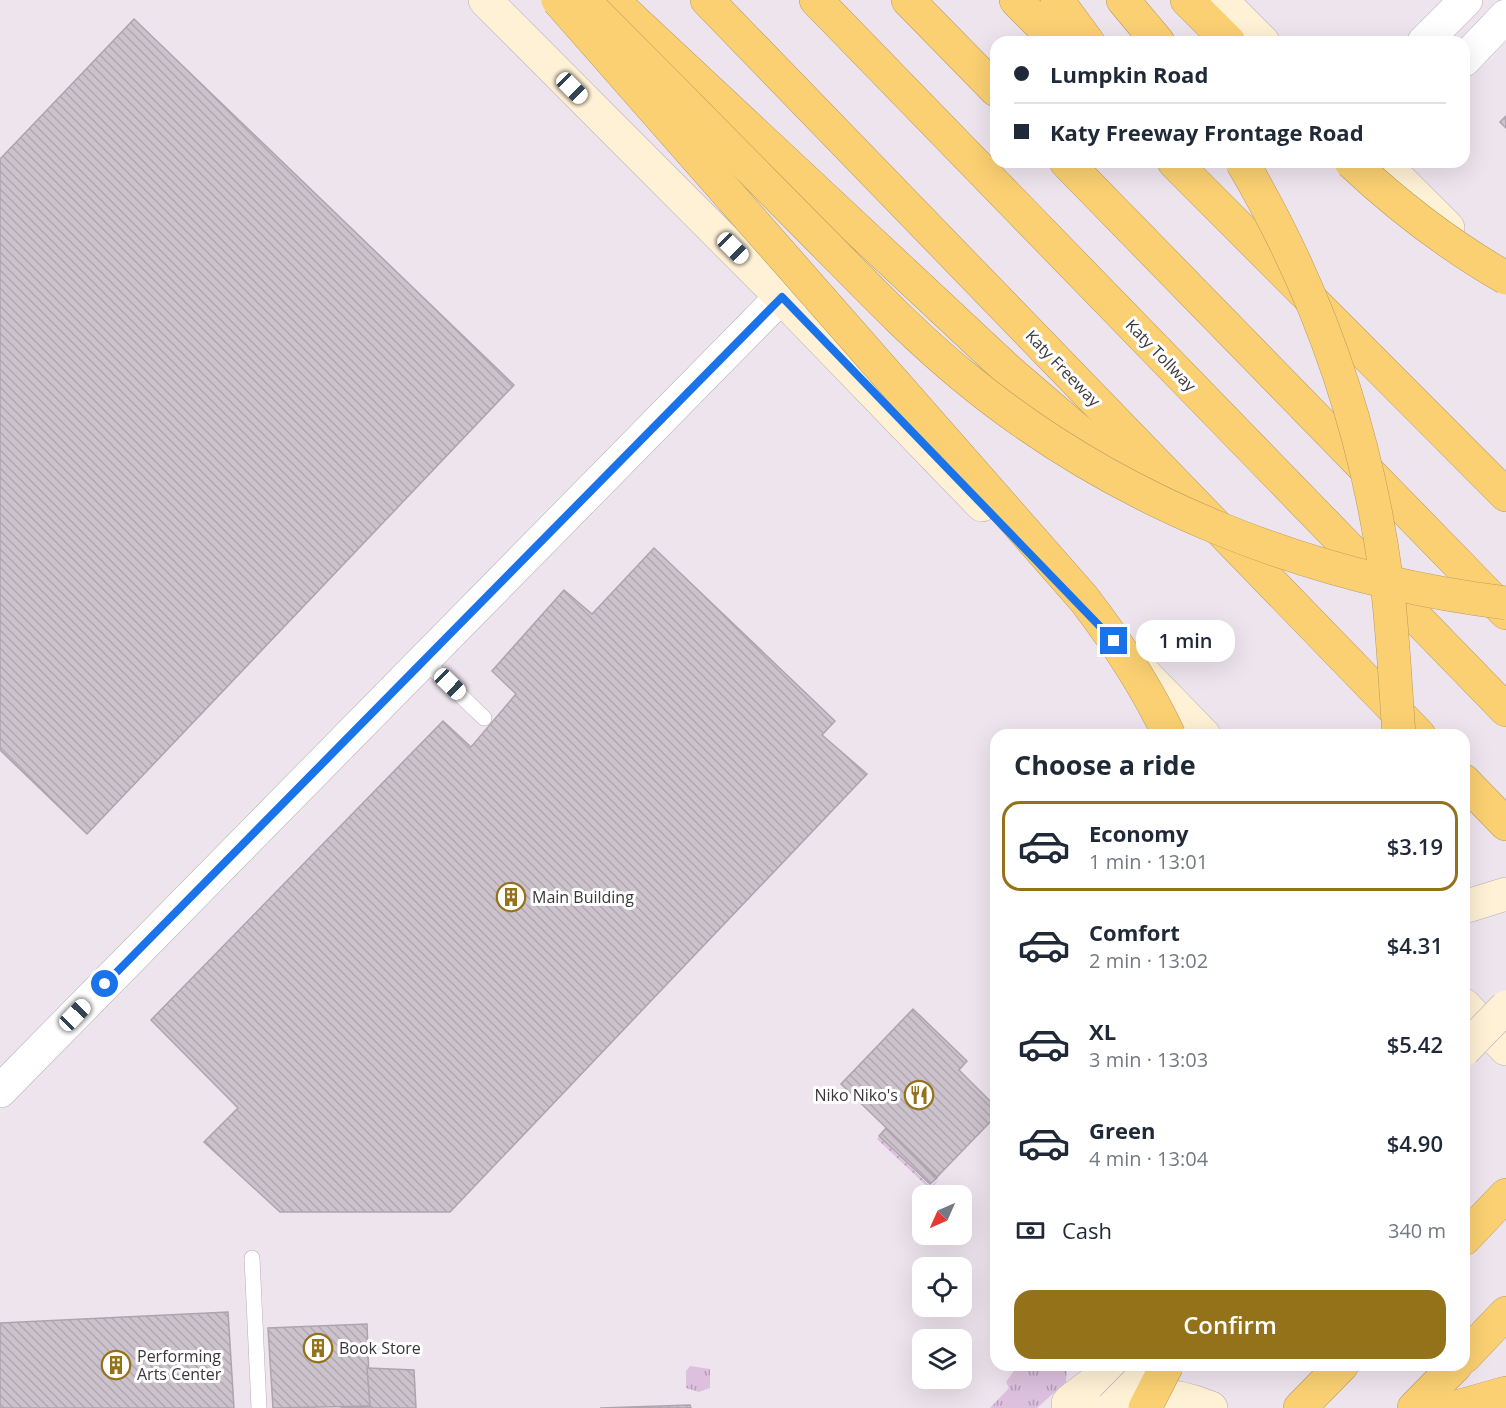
<!DOCTYPE html>
<meta charset="utf-8">
<style>
body{margin:0;font-family:"Open Sans",sans-serif;background:#f6f6f7;color:#1f2937;height:100vh;display:flex;flex-direction:column;font-size:22px;white-space:nowrap}
*{box-sizing:border-box;margin:0}
p{font-size:20px;color:#747a83}
.icon{flex:none;width:33px;height:33px;fill:none;stroke:currentColor;stroke-width:2;stroke-linecap:round;stroke-linejoin:round}
.map{position:relative;flex:1;overflow:hidden}
.sheet{position:absolute;left:990px;top:729px;width:480px;height:642px;display:flex;flex-direction:column;background:#fff;border-radius:18px;box-shadow:0 6px 24px #0002}
.sheet>*{flex:none}
.top-card{position:absolute;left:990px;top:36px;width:480px;height:132px;border-radius:18px;box-shadow:0 6px 24px #0002;display:grid;align-content:center;height:132px;padding:0 24px;background:#fff}
.needle{width:39px;rotate:225deg}
.tools{position:absolute;left:912px;top:1185px;display:grid;gap:12px}
.tools a{display:grid;place-items:center;width:60px;height:60px;border-radius:12px;background:#fff;box-shadow:0 6px 24px #0002;font-size:30px}
.end{position:absolute;width:27px;height:27px;margin:-14px;border:8px solid #1a73e8;background:#fff;box-shadow:0 0 0 3px #fff}
.from{border-radius:50%}
.bubble{position:absolute;height:42px;border-radius:18px;background:#fff;box-shadow:0 6px 24px #0002;font-size:20px;font-weight:600;line-height:42px;text-align:center}
.car{position:absolute;width:18px;height:36px;margin:-18px -9px;border-radius:8px;box-shadow:0 0 4px 2px #0007;background:linear-gradient(#fff 24%,#345 0 40%,#fff 0 76%,#345 0 86%,#fff 0)}
.top-card b{display:flex;align-items:center;gap:21px;height:57px;font-size:22px}
.top-card b+b{border-top:2px solid #e0e1e3}
.top-card i{width:15px;height:15px;background:#1f2937}
ul{padding:0;list-style:none}
li{display:flex;align-items:center;gap:18px;height:90px;margin:0 12px 9px;padding:0 12px;border:3px solid transparent;border-radius:18px}
li div{flex:1}
li b{display:block;font-size:22px}
li em{font-style:normal;font-weight:600}
li.current{border-color:#94721a}
li>.icon{width:54px;height:54px;stroke-width:1.5}
h2{padding:0 24px;font-size:27px;line-height:72px}
.pay{display:flex;align-items:center;gap:15px;height:66px;padding:0 24px;font-size:22px}
.pay p{margin-inline-start:auto}
.action{display:flex;gap:12px;margin-top:auto;padding:12px 24px}
.action a{flex:1;height:69px;border-radius:18px;background:#94721a;color:#fff;font-size:24px;font-weight:600;line-height:69px;text-align:center}
.map>svg:first-child{display:block}
.grass{fill:url(#grass-tufts)}
.garden{fill:url(#garden-furrows)}
.building{fill:url(#building-back-hatch);stroke:#ada4ae;stroke-width:1.5}
.lines{fill:none;stroke-linecap:round;stroke-linejoin:round}
.service-casing{stroke:#b7adb7;stroke-width:16}
.tertiary-casing{stroke:#b7adb7;stroke-width:34}
.secondary-casing{stroke:#b7adb7;stroke-width:34}
.motorway-casing{stroke:#b79a5e;stroke-width:34}
.service{stroke:#fff;stroke-width:15}
.tertiary{stroke:#fff;stroke-width:33}
.secondary{stroke:#fef1d5;stroke-width:33}
.motorway{stroke:#fad072;stroke-width:33}
.secondary-bridge-casing{stroke:#b7adb7;stroke-width:34;stroke-linecap:butt}
.motorway-bridge-casing{stroke:#b79a5e;stroke-width:34;stroke-linecap:butt}
.secondary-bridge{stroke:#fef1d5;stroke-width:33}
.motorway-bridge{stroke:#fad072;stroke-width:33}
.route{stroke:#1a73e8;stroke-width:8}
.labels{text-anchor:middle;dominant-baseline:central;stroke-width:6;stroke-linejoin:round;paint-order:stroke}
.street-label{font-size:16px;fill:#3a363a;stroke:#fff}
.poi-label{font-size:16px;fill:#3a363a;stroke:#fff;text-anchor:start}
</style>
<div class="map">
<svg width="1506" height="1408" viewBox="0 0 1506 1408">
<defs>
<pattern id="grass-tufts" width="24" height="20" patternUnits="userSpaceOnUse" patternTransform="scale(1.5)"><rect width="24" height="20" fill="#ddc0de"/><path d="M3 7l-1-3M5 7V3M7 7l1-3M15 17l-1-3M17 17v-4M19 17l1-3" fill="none" stroke="#b49db5"/></pattern>
<pattern id="garden-furrows" width="10" height="10" patternUnits="userSpaceOnUse" patternTransform="scale(1.5)"><rect width="10" height="10" fill="#ddc0de"/><path d="M-1 1l2-2M0 10L10 0M9 11l2-2" fill="none" stroke="#b49db5"/></pattern>
<pattern id="building-back-hatch" width="6" height="6" patternUnits="userSpaceOnUse" patternTransform="scale(1.5)"><rect width="6" height="6" fill="#ccc2cc"/><path d="M-1 5l2 2M0 0l6 6M5-1l2 2" fill="none" stroke="#b0a7b0"/></pattern>
</defs>
<rect width="100%" height="100%" fill="#eee4ee"/>
<g class="grass">
<polygon points="1018,1365 1067,1365 1066,1382 1037,1408 990,1408 1009,1388 1006,1382"/>
<polygon points="690,1366 710,1369 710,1388 699,1392 686,1388 686,1371"/>
</g>
<polygon class="garden" points="879,1137 930,1186 939,1180 930,1189 877,1139"/>
<g class="building">
<polygon points="134,19 514,385 87,834 0,750 0,159"/>
<polygon points="1506,116 1506,128 1500,122"/>
<polygon points="654,548 835,721 822,735 867,774 450,1212 280,1212 204,1142 238,1108 151,1020 443,721 471,747 516,694 492,671 564,590 592,614"/>
<polygon points="913,1009 967,1061 959,1070 996,1107 996,1116 937,1177 841,1084"/>
<polygon points="886,1128 937,1178 930,1184 879,1136"/>
<polygon points="228,1312 234,1408 0,1408 0,1323"/>
<polygon points="367,1324 370,1406 273,1408 268,1328"/>
<polygon points="367,1368 414,1370 416,1408 340,1408 370,1406"/>
<polygon points="690,1405 691,1408 600,1408"/>
</g>
<g class="lines">
<g class="service-casing">
<g id="service">
<polyline points="424,660 484,718"/>
<polyline points="252,1258 259,1408"/>
</g>
</g>
<g class="tertiary-casing">
<g id="tertiary">
<polyline points="1424,42 1466,0"/>
<polyline points="1464,60 1506,16"/>
<polyline points="0,1091 781,297"/>
</g>
</g>
<g class="secondary-casing">
<g id="secondary">
<polyline points="485,0 781,297 982,505"/>
<polyline points="1221,0 1263,42"/>
<polyline points="1382,162 1448,228"/>
<polyline points="1138,667 1204,735"/>
<polyline points="1464,907 1506,894"/>
<polyline points="1464,1005 1506,1049"/>
<polyline points="1071,1400 1117,1365"/>
<path d="M1068 1403C1121 1395 1159 1386 1211 1408"/>
</g>
</g>
<g class="motorway-casing">
<g id="motorway">
<polyline points="612,0 1010,372 1139,483"/>
<polyline points="707,0 1419,735"/>
<polyline points="816,0 1506,710"/>
<polyline points="908,0 996,90"/>
<polyline points="1016,0 1057,42"/>
<polyline points="1057,0 1088,42"/>
<polyline points="1123,0 1158,42"/>
<polyline points="1187,0 1229,42"/>
<polyline points="1066,162 1506,613"/>
<polyline points="1174,162 1506,495"/>
<polyline points="1464,781 1506,824"/>
<polyline points="1464,1239 1506,1195"/>
<polyline points="1464,1357 1506,1313"/>
<polyline points="1300,1408 1342,1365"/>
<polyline points="1414,1408 1456,1365"/>
<polyline points="1453,1408 1506,1393"/>
</g>
</g>
<use href="#service" class="service"/>
<use href="#tertiary" class="tertiary"/>
<use href="#secondary" class="secondary"/>
<use href="#motorway" class="motorway"/>
<g class="secondary-bridge-casing">
<g id="secondary-bridge">
<polyline points="1464,1050 1506,1007"/>
<polyline points="1112,1408 1154,1365"/>
</g>
</g>
<g class="motorway-bridge-casing">
<g id="motorway-bridge">
<path d="M558 0 1084 599C1117 642 1146 686 1169 735"/>
<path d="M583 0C658 75 733 151 807 226 858 277 907 330 963 376 1116 503 1310 579 1506 603"/>
<path d="M1242 162C1318 291 1366 428 1386 576 1393 629 1395 682 1399 735"/>
<path d="M1351 162C1398 206 1450 246 1506 278"/>
<polyline points="1145,1408 1167,1365"/>
</g>
</g>
<use href="#secondary-bridge" class="secondary-bridge"/>
<use href="#motorway-bridge" class="motorway-bridge"/>
</g>
<g class="lines">
<polyline class="route" points="105,984 782,297 1114,641"/>
</g>
<defs>
<g id="building-ring" transform="scale(1.5)"><circle r="9.5" fill="#fff" stroke="#94721a" stroke-width="1.5"/><path d="M-4-6H4V6H1V3H-1V6H-4ZM-2.5-4.3h1.7v1.8h-1.7ZM.8-4.3h1.7v1.8H.8ZM-2.5-1h1.7V.8h-1.7ZM.8-1h1.7V.8H.8Z" fill="#94721a"/></g>
<g id="restaurant-ring" transform="scale(1.5)"><circle r="9.5" fill="#fff" stroke="#94721a" stroke-width="1.5"/><path d="M-5-6h1v4h1v-4h1v4h1v-4h1v5L-1.5 .5V6h-2V.5L-5-1ZM5-6V6H3V1.5H1.5Q1.5-4 5-6Z" fill="#94721a"/></g>
</defs>
<g fill-rule="evenodd">
<use href="#building-ring" x="511" y="897"/>
<use href="#restaurant-ring" x="919" y="1095"/>
<use href="#building-ring" x="318" y="1348"/>
<use href="#building-ring" x="116" y="1365"/>
</g>
<g class="labels">
<g class="street-label">
<text transform="translate(1161 355) rotate(46)">Katy Tollway</text>
<text transform="translate(1063 368) rotate(46)">Katy Freeway</text>
</g>
<g class="poi-label">
<text x="532" y="897">Main Building</text>
<text x="898" y="1095" text-anchor="end">Niko Niko's</text>
<text x="339" y="1348">Book Store</text>
<text x="137" y="1356">Performing<tspan x="137" dy="18">Arts Center</tspan></text>
</g>
</g>
</svg>
<div class="tools">
<a><svg class="needle" viewBox="-14 -14 28 28"><path d="M0-13l5 13h-10z" fill="#e53935"/><path d="M0 13l5-13h-10z" fill="#747a83"/></svg></a>
<a><svg class="icon" aria-label="locate" viewBox="0 0 24 24"><circle cx="12" cy="12" r="6"/><path d="M12 2v4M12 18v4M2 12h4M18 12h4"/></svg></a>
<a><svg class="icon" aria-label="layers" viewBox="0 0 24 24"><path d="M12 4l9 5-9 5-9-5zM3 14l9 5 9-5"/></svg></a>
</div>
<i class="end from" style="left:105px;top:984px"></i>
<i class="end" style="left:1114px;top:641px"></i>
<div class="bubble" style="left:1136px;top:620px;width:99px">1 min</div>
<i class="car" style="left:572px;top:88px;rotate:135deg"></i>
<i class="car" style="left:733px;top:248px;rotate:135deg"></i>
<i class="car" style="left:450px;top:684px;rotate:134deg"></i>
<i class="car" style="left:75px;top:1015px;rotate:44deg"></i>
<div class="top-card">
<b><i class="from"></i>Lumpkin Road</b>
<b><i></i>Katy Freeway Frontage Road</b>
</div>
<section class="sheet">
<h2>Choose a ride</h2>
<ul>
<li class="current"><svg class="icon" aria-label="car" viewBox="0 0 24 24"><path d="M5 17H2v-5l4-1 3-4h7l3 4 3 1v5h-3M9 17h6M6 11h13"/><circle cx="7" cy="17" r="2"/><circle cx="17" cy="17" r="2"/></svg><div><b>Economy</b><p>1 min · 13:01</p></div><em>$3.19</em></li>
<li><svg class="icon" aria-label="car" viewBox="0 0 24 24"><path d="M5 17H2v-5l4-1 3-4h7l3 4 3 1v5h-3M9 17h6M6 11h13"/><circle cx="7" cy="17" r="2"/><circle cx="17" cy="17" r="2"/></svg><div><b>Comfort</b><p>2 min · 13:02</p></div><em>$4.31</em></li>
<li><svg class="icon" aria-label="car" viewBox="0 0 24 24"><path d="M5 17H2v-5l4-1 3-4h7l3 4 3 1v5h-3M9 17h6M6 11h13"/><circle cx="7" cy="17" r="2"/><circle cx="17" cy="17" r="2"/></svg><div><b>XL</b><p>3 min · 13:03</p></div><em>$5.42</em></li>
<li><svg class="icon" aria-label="car" viewBox="0 0 24 24"><path d="M5 17H2v-5l4-1 3-4h7l3 4 3 1v5h-3M9 17h6M6 11h13"/><circle cx="7" cy="17" r="2"/><circle cx="17" cy="17" r="2"/></svg><div><b>Green</b><p>4 min · 13:04</p></div><em>$4.90</em></li>
</ul>
<div class="pay"><svg class="icon" aria-label="cash" viewBox="0 0 24 24"><path d="M3 7h18v10H3z"/><circle cx="12" cy="12" r="2"/></svg>Cash<p>340 m</p></div>
<div class="action"><a>Confirm</a></div>
</section>
</div>
